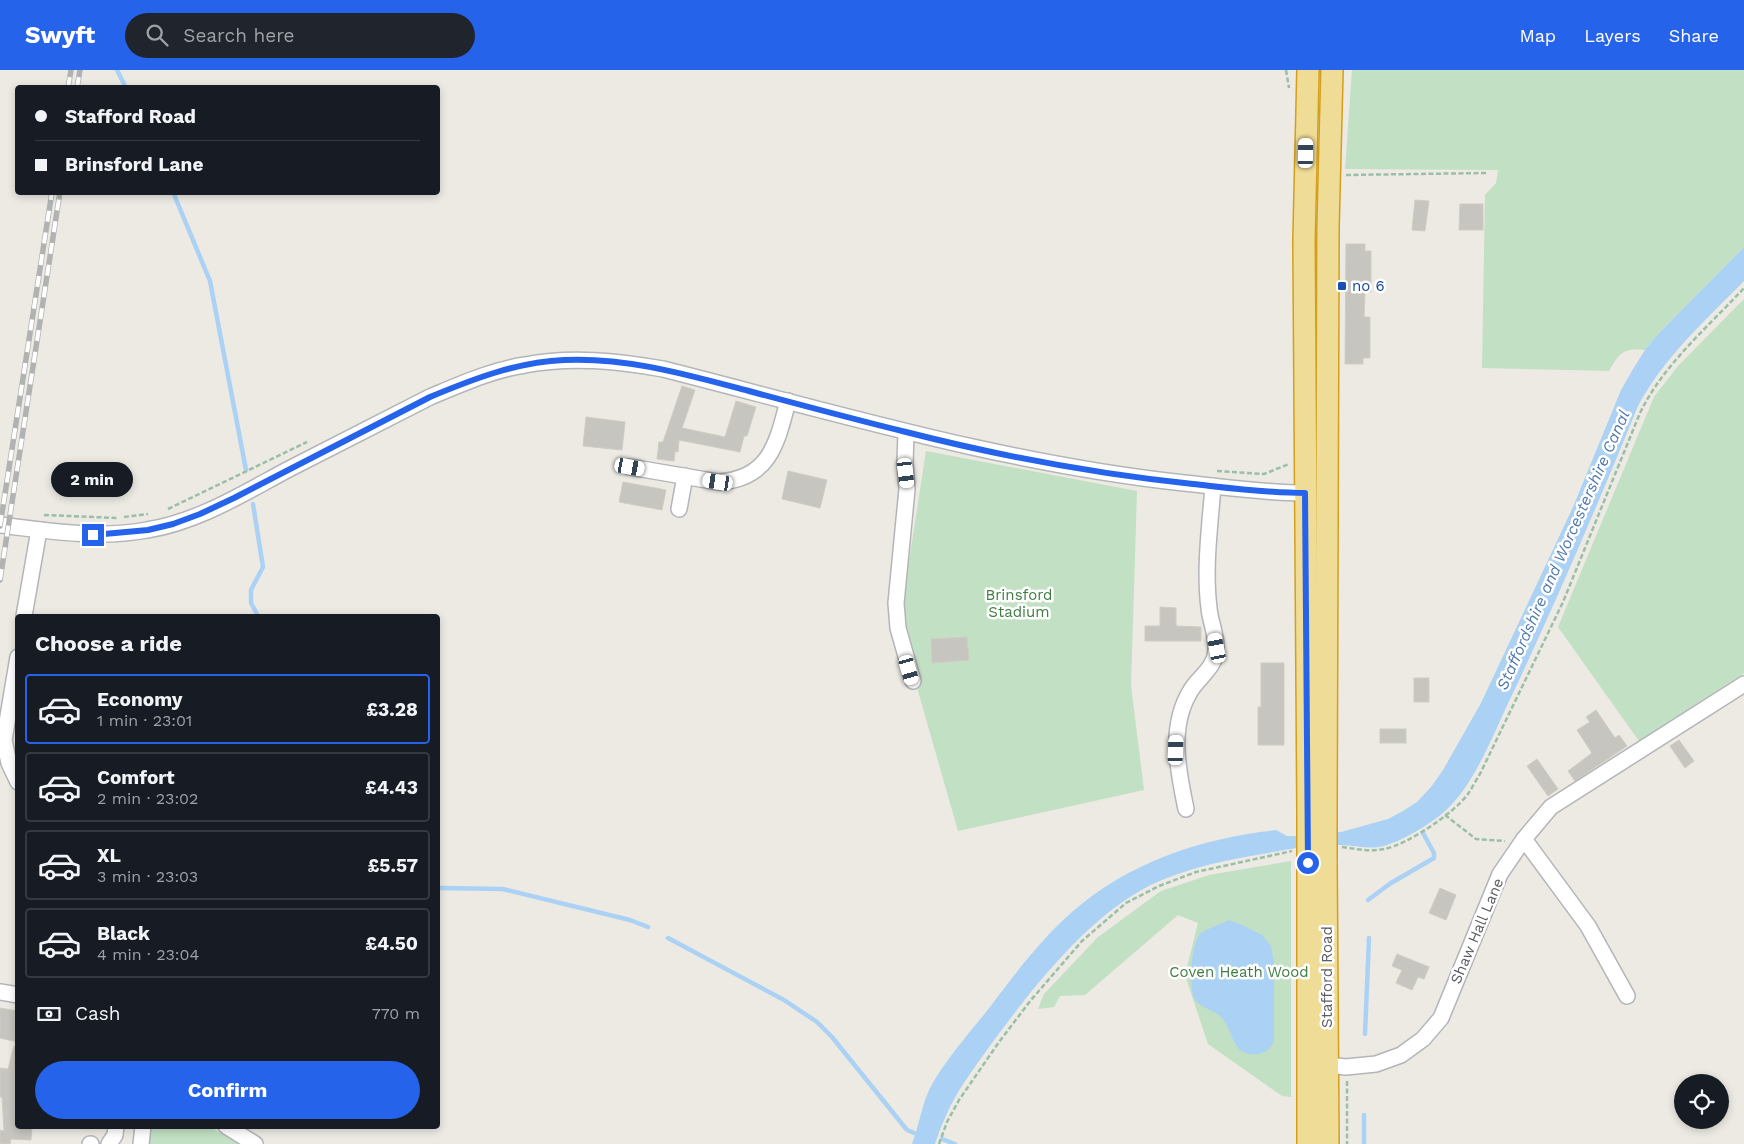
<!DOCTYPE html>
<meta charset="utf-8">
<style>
body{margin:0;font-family:"Work Sans",sans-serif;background:#20242c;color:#f1f3f6;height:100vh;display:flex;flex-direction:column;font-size:19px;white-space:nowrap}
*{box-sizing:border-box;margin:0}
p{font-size:16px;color:#9ea1a6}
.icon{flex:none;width:28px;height:28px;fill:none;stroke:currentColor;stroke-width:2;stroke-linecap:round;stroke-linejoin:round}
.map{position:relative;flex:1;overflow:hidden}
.side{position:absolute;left:15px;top:544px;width:425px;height:515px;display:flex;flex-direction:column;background:#171b24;border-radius:5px;box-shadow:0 2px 8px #0003}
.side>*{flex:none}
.guide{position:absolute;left:15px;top:15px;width:425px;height:110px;border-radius:5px;box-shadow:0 2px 8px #0003;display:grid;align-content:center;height:110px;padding:0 20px;background:#171b24}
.tools{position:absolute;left:1674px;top:1004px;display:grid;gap:10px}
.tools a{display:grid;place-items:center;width:55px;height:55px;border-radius:50%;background:#171b24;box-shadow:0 2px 8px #0003;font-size:25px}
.end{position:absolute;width:22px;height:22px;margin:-11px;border:6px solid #2563eb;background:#fff;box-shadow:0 0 0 2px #fff}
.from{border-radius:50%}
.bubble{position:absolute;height:35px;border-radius:18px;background:#171b24;box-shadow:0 2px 8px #0003;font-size:16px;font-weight:700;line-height:35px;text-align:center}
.car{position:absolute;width:15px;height:30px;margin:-15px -8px;border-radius:6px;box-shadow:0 0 4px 1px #0007;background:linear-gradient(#fff 24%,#345 0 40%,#fff 0 76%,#345 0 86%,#fff 0)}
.guide b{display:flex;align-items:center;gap:18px;height:48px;font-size:19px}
.guide b+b{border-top:1px solid #363941}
.guide i{width:12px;height:12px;background:#f1f3f6}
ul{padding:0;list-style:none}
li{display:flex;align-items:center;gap:15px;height:70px;margin:0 10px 8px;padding:0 10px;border:2px solid #363941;border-radius:5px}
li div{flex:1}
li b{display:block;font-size:19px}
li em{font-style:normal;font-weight:700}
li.selected{border-color:#2563eb}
li>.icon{width:45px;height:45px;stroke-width:1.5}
h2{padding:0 20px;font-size:22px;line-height:60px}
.pay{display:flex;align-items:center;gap:12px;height:55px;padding:0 20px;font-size:19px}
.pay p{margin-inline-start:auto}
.primary-button{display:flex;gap:10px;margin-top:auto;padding:10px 20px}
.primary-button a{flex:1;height:58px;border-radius:30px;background:#2563eb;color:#fff;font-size:20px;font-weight:700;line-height:58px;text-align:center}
header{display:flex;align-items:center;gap:30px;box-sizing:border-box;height:70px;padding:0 25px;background:#2563eb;color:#fff}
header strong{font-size:24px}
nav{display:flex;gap:28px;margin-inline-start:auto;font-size:18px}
.search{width:350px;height:45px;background:#20242c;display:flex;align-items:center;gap:12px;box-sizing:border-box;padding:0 18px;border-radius:28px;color:#9ea1a6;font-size:19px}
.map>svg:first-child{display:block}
.green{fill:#c2e0c3}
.water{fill:#abd2f4}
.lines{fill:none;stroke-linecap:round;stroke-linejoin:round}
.stream{stroke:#abd2f4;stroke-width:4.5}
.building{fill:#c7c5c0;stroke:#d0ccc2}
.minor-casing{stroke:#b3b5b8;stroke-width:18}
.highway-casing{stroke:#d39f1c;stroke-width:24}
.path{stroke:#9bbfa6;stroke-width:2.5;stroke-dasharray:5 2.5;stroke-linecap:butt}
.minor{stroke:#fff;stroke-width:15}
.highway{stroke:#efdc96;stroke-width:21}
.rail-casing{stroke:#b1b2b2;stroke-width:5.5}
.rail{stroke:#fff;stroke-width:4;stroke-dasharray:11;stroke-linecap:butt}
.highway-bridge-casing{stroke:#d39f1c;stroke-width:24;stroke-linecap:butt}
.highway-bridge{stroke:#efdc96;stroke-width:21}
.route{stroke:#2563eb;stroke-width:6}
.transit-dot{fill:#1a4fb4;stroke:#fff;stroke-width:2}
.labels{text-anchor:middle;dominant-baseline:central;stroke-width:5;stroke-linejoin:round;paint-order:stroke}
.transit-label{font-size:15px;fill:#164399;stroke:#fff;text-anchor:start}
.park-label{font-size:15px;fill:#3f7d43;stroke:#fff}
.street-label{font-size:15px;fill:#5b5e62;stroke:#fff}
.water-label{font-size:16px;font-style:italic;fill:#4e79ac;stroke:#fff}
</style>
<header>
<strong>Swyft</strong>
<div class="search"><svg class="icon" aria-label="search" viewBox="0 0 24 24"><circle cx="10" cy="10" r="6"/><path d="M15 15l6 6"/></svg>Search here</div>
<nav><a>Map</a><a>Layers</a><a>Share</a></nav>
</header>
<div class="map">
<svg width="1744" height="1074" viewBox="0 0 1744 1074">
<rect width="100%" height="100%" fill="#eceae3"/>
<g class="green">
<path d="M1352 0H1744V177L1658 264 1645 280C1622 278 1620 283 1609 301L1482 298 1485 125 1496 113 1498 100 1345 99Z"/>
<polygon points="1744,229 1744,603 1639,671 1558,557 1654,327 1678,296"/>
<polygon points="926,381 1137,421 1131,616 1144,720 958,761 916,614 902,537"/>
<polygon points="1291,791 1291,1027 1282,1026 1208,974 1185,905 1198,853 1178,845 1085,925 1060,926 1054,937 1038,939 1044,924 1098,867 1161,821 1209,805"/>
<polygon points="147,1056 208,1056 240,1074 147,1074"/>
</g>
<g class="water">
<path d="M1744 177V211C1706 250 1664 287 1638 336 1598 434 1557 530 1512 625 1493 664 1473 721 1438 747 1423 758 1397 774 1379 777 1366 779 1354 775 1340 775 1327 774 1310 775 1296 778 1251 786 1204 792 1162 810 1095 837 1034 916 992 973 975 997 956 1021 945 1048 941 1056 938 1065 935 1074H912C919 1056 922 1033 931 1016 947 988 970 962 990 937 1013 906 1043 867 1072 842 1129 792 1202 768 1276 760L1287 766H1301L1341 762 1352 759 1388 749 1403 741 1417 732 1431 717 1443 700 1481 633 1573 437 1621 320 1633 299 1645 280 1658 264Z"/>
<path d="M1229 850 1240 854 1262 865 1271 876 1274 893V971C1270 979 1266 983 1257 984 1231 987 1235 962 1221 947 1214 940 1201 938 1195 930 1188 920 1191 871 1201 863 1209 858 1221 854 1229 850Z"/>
</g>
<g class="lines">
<g class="stream">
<polyline points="117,0 126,18"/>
<polyline points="173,122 210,211 246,400"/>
<polyline points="253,434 263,497 251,520 251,533 258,546"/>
<polyline points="438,818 503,819 630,850 648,857"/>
<polyline points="1368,830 1391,813 1434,788 1434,783 1423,763"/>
<polyline points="668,868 784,930 817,952 832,967 907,1060 914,1063"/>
<polyline points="1365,964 1369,868"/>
<polyline points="942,1069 955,1074"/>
<polyline points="1364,1074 1364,1045"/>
</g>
</g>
<g class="building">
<polygon points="1415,130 1429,131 1425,161 1412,160"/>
<polygon points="1460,134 1483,134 1483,160 1459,160"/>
<polygon points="1346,174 1365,174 1365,181 1371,181 1371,222 1365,222 1364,247 1370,247 1370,288 1363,288 1363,294 1345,294"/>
<polygon points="682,316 695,320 682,358 725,367 736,331 756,337 747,366 744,366 740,382 679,370 678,382 675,381 674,391 657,389 659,372 663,372"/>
<polygon points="586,347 625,352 622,380 583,376"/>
<polygon points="788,401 827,410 820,438 782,429"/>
<polygon points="623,412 666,420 662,440 619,432"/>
<polygon points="1160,537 1176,538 1176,556 1201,557 1201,571 1145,571 1145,556 1160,556"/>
<polygon points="967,567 969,590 932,593 931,569"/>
<polygon points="1261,593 1284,593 1284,675 1258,675 1258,637 1261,637"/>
<rect x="1414" y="608" width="15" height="24"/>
<polygon points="1596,640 1615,668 1619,665 1627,676 1575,711 1568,701 1592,683 1577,660 1590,652 1586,647"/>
<rect x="1380" y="659" width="26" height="14"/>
<polygon points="1679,670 1694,691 1685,698 1670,676"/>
<polygon points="1537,689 1558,719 1548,726 1527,696"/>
<polygon points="1440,818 1456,825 1446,850 1429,843"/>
<polygon points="1397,884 1429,897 1424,909 1418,907 1412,920 1396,913 1402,900 1392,896"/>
<polygon points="0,938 18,941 18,972 0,968"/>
<polygon points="14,976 18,976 18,1056 32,1056 31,1070 11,1069 10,1074 0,1074 0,1060 4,1061 2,1027 0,1027 0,998 8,999"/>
</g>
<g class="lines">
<g class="minor-casing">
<g id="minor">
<polyline points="906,362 905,393 907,419 896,533 898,558 913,611"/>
<path d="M630 397 718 412C770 409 777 373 788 331"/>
<polyline points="679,439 685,406"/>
<path d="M0 455C49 461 98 469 147 460 198 452 244 423 289 399 336 375 383 351 430 327 461 314 492 300 525 295 571 286 617 291 663 299 836 343 1007 394 1184 413 1224 417 1265 423 1305 423"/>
<polyline points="24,546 39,460"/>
<polyline points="18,587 4,670 9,693 18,712"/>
<path d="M1186 739C1178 700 1168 657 1191 620 1199 607 1216 597 1216 579 1217 566 1210 551 1209 538 1204 498 1210 456 1213 416"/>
<polyline points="1524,769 1588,856 1627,926"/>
<polyline points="0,922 18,925"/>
<polyline points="1328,995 1346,997 1376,994 1401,985 1423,969 1441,948 1500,804 1524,769 1551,737 1744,614"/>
<polyline points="226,1056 255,1074"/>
<polyline points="90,1074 91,1074"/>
<polyline points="109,1074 115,1065 116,1056"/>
<polyline points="141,1074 143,1056"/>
</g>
</g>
<g class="highway-casing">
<g id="highway">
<polyline points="1308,0 1304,170 1308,742"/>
<polyline points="1326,739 1328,157 1332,0"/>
<polyline points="1326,791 1328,1074"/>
<polyline points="1308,1074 1308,793"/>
</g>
</g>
<g class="path">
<polyline points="1286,0 1289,18"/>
<polyline points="1346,105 1487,103"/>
<polyline points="1217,401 1264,404 1289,394"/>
<polyline points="168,439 307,372"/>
<polyline points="44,445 118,448"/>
<polyline points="124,447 148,444"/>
<polyline points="1445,745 1476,769 1505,771"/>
<path d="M1342 777C1356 779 1370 782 1384 779 1407 775 1454 743 1468 724 1472 718 1476 710 1480 704L1563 532 1640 343C1663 295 1708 257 1744 218"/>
<polyline points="1347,1011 1347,1074"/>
<polyline points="939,1074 947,1052 959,1030 999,972 1031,930 1082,871 1126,833 1159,816 1196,802 1292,781"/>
</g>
<use href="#minor" class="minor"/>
<use href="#highway" class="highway"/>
<g class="rail-casing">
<g id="rail">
<polyline points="68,18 71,0"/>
<polyline points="77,18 80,0"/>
<polyline points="0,456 52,122"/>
<polyline points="0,510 60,122"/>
</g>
</g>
<use href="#rail" class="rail"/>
<g class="highway-bridge-casing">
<g id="highway-bridge">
<polyline points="1326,739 1326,791"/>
<polyline points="1308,742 1308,793"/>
</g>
</g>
<use href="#highway-bridge" class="highway-bridge"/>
</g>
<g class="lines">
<path class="route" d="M93 465 148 460 173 454 200 444 234 428 430 327C473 309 517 292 564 290 627 287 688 305 749 321 801 335 853 349 906 362 1000 386 1096 404 1193 414 1230 418 1268 423 1305 423L1308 793"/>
</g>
<rect class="transit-dot" x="1337" y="211" width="10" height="10" rx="2.5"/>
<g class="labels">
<g class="transit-label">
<text x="1352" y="216">no 6</text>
</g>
<g class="park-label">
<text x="1019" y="525">Brinsford<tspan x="1019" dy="17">Stadium</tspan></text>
<text x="1239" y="902">Coven Heath Wood</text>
</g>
<g class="street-label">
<text transform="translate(1477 861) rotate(-67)">Shaw Hall Lane</text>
<text transform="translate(1327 907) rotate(-90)">Stafford Road</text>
</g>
<g class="water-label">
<text transform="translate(1563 480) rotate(-66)">Staffordshire and Worcestershire Canal</text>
</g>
</g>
</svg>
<div class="tools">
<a><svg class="icon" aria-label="locate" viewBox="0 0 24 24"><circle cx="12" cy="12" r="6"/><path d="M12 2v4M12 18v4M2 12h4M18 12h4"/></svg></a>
</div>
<i class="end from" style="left:1308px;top:793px"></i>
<i class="end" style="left:93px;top:465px"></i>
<div class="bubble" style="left:51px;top:392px;width:82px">2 min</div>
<i class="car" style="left:1306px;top:83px;rotate:1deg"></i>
<i class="car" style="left:630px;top:397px;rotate:100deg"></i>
<i class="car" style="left:906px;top:403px;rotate:173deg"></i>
<i class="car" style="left:718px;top:412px;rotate:279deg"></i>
<i class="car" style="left:1217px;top:578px;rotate:349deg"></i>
<i class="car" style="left:909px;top:600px;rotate:164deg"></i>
<i class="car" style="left:1176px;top:680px;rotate:2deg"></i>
<div class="guide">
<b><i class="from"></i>Stafford Road</b>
<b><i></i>Brinsford Lane</b>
</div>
<section class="side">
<h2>Choose a ride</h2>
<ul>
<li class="selected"><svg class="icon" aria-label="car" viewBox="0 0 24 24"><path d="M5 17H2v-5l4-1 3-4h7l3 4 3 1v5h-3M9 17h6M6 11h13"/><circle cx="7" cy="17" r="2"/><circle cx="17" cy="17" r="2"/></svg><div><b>Economy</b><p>1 min · 23:01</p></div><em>£3.28</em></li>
<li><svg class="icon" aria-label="car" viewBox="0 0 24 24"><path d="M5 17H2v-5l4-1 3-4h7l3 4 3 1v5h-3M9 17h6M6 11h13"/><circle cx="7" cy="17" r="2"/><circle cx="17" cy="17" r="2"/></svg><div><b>Comfort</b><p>2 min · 23:02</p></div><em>£4.43</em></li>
<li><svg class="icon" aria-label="car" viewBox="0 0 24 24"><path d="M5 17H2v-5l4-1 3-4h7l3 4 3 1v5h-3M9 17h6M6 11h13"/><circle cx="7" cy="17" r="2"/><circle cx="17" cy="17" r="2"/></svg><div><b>XL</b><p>3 min · 23:03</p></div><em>£5.57</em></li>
<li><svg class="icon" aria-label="car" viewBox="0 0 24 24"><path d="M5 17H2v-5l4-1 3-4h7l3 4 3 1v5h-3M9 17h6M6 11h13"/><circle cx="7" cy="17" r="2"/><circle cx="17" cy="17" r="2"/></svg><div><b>Black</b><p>4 min · 23:04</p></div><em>£4.50</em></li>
</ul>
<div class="pay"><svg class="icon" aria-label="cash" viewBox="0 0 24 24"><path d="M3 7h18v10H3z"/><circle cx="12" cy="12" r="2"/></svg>Cash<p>770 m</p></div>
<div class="primary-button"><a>Confirm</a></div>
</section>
</div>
